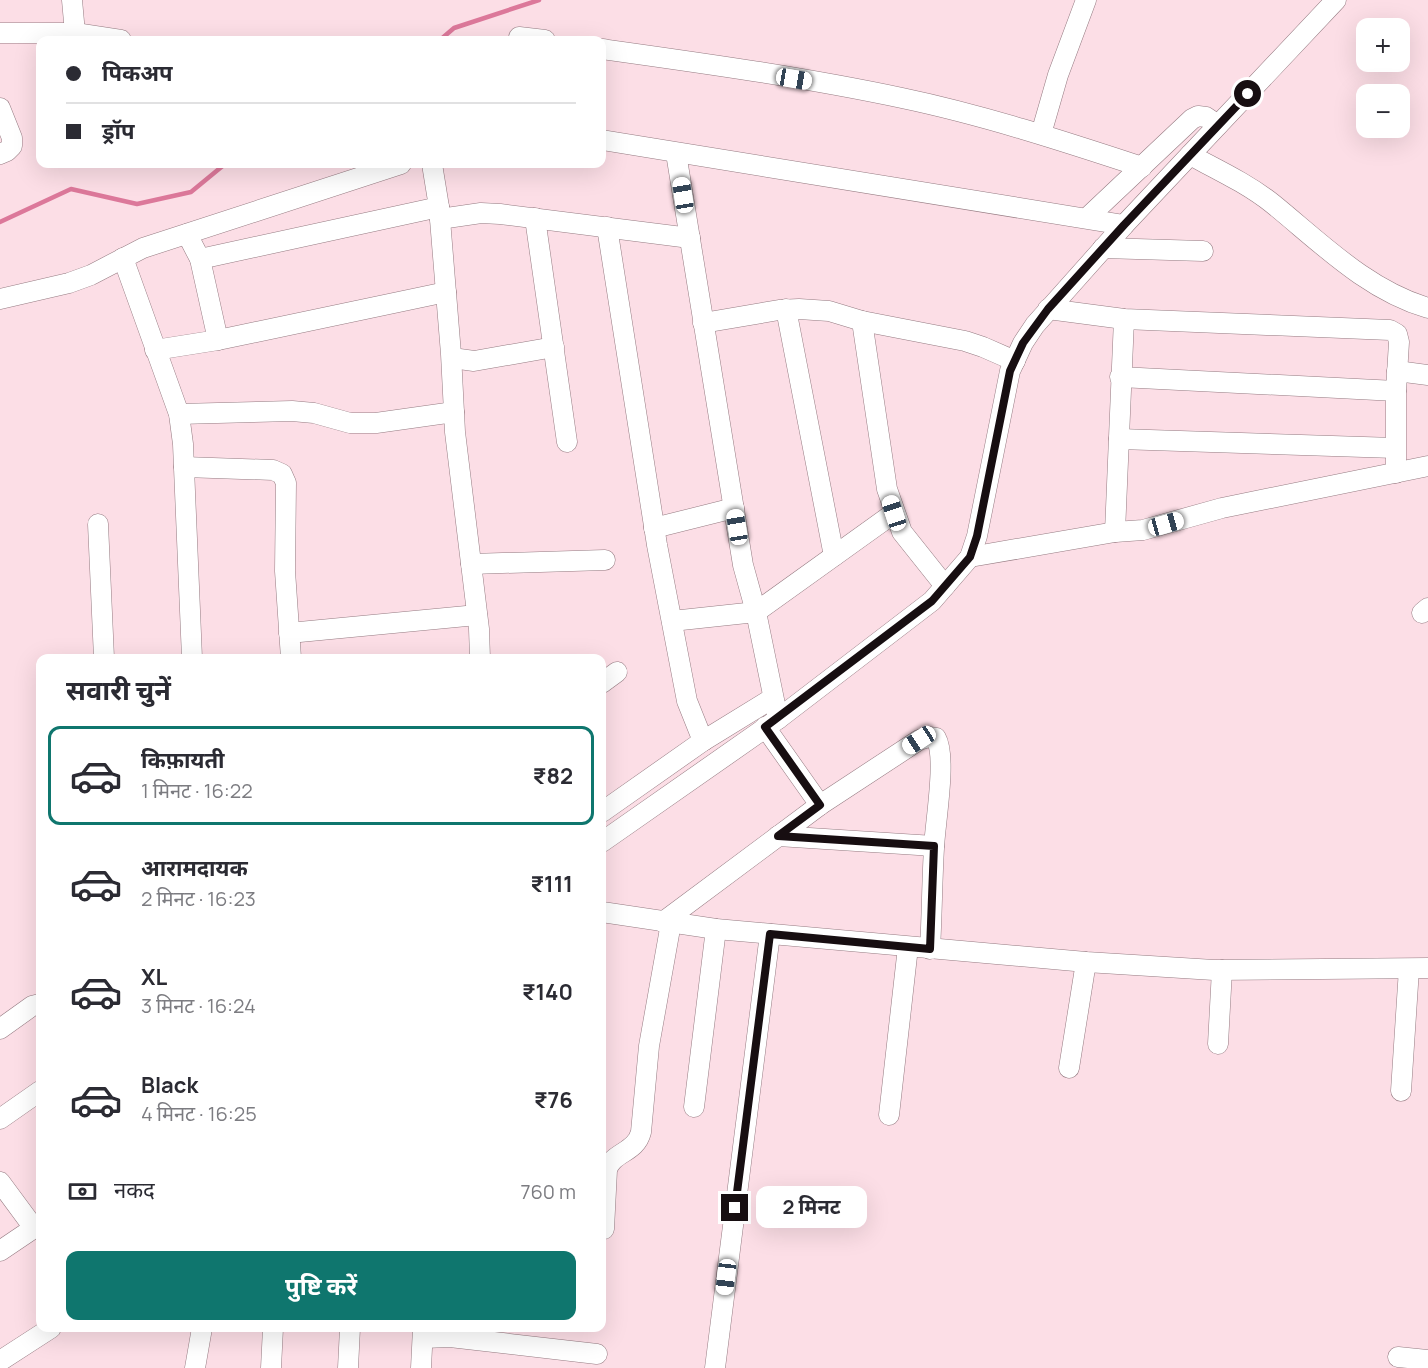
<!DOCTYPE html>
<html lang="hi">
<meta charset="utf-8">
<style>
body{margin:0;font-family:Manrope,"Noto Sans Devanagari",sans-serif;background:#f2f2f3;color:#2b2b33;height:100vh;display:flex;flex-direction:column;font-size:22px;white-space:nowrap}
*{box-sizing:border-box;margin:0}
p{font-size:20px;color:#7c7c81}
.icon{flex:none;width:33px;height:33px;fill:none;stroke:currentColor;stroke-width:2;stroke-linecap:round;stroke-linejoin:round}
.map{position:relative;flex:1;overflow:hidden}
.panel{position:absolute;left:36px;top:654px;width:570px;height:678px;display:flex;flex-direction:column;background:#fff;border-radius:12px;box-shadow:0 6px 24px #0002}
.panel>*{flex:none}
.banner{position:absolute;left:36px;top:36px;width:570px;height:132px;border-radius:12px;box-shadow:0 6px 24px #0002;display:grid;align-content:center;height:132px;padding:0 30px;background:#fff}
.buttons{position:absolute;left:1356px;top:18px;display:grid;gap:12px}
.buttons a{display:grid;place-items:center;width:54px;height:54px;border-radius:12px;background:#fff;box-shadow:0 6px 24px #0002;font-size:30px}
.end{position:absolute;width:27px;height:27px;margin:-14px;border:8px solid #170e11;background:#fff;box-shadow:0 0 0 3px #fff}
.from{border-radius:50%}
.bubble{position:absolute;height:42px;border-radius:12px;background:#fff;box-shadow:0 6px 24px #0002;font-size:20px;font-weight:700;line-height:42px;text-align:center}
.car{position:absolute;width:18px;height:36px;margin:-18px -9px;border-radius:8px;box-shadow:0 0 4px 2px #0007;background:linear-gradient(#fff 24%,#345 0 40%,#fff 0 76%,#345 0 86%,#fff 0)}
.banner b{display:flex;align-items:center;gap:21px;height:57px;font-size:22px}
.banner b+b{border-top:2px solid #e1e1e2}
.banner i{width:15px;height:15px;background:#2b2b33}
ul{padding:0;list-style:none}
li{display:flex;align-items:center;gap:18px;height:99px;margin:0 12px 9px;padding:0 18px;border:3px solid transparent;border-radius:12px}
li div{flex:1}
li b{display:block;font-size:22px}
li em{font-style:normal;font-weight:700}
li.selected{border-color:#0f766e}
li>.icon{width:54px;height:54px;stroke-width:1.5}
h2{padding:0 30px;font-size:27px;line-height:72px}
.pay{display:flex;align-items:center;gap:15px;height:66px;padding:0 30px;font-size:22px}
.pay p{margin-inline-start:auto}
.primary-button{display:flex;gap:12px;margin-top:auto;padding:12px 30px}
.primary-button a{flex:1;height:69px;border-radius:12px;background:#0f766e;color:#fff;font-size:24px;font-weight:700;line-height:69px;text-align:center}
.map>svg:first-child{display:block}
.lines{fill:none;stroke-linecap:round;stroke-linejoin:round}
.stream{stroke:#dc789a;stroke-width:4.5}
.minor-casing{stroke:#957b82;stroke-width:21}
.minor{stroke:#fff;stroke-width:20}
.route{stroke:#170e11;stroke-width:8}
</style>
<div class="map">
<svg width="1428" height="1368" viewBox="0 0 1428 1368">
<rect width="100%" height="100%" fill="#fcdee6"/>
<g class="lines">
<g class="stream">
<polyline points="440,40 454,28 539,0"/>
<polyline points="0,222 71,189 137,204 191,192 225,164"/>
</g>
<g class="minor-casing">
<g id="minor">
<polyline points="72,0 75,33"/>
<polyline points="0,33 75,33 121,40"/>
<polyline points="519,37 545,40"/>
<path d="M602 49C702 63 803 77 902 98 983 115 1063 141 1142 167"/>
<polyline points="0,108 12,138 12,146 7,151 0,154"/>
<polyline points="1041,134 1058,75 1086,0"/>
<polyline points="602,140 1124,225"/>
<polyline points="676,153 743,565 756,612 778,719"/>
<path d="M1190 155C1218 170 1248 184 1273 204 1321 243 1367 290 1428 308"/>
<polyline points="432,164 439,207 451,354 455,432 479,629 480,658"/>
<polyline points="535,218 567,442"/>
<polyline points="1087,218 1192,119 1198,116 1206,117 1218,125"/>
<polyline points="440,219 481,213 500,214 690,238"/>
<polyline points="607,227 657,545 687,701 703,741"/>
<polyline points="187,234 200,259 218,340"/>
<polyline points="1103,248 1203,251"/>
<polyline points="123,258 179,414 183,444 192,658"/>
<polyline points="200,259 439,207"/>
<polyline points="0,299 69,283 91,275 143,248 401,164"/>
<polyline points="786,309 834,556"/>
<polyline points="1048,309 1124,319 1390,330 1397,334 1399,342 1396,391 1396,473"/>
<polyline points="862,321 887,489 902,532 945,586"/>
<polyline points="703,323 779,310 799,309 829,311 862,321 965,341 983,347 1015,361"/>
<polyline points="155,350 218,340 446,292"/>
<polyline points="452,358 474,361 554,347"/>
<polyline points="1397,371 1428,375"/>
<polyline points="1120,377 1396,391"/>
<polyline points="179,414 292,411 314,413 350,423 376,423 454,412"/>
<polyline points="1119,439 1395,448"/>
<polyline points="184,467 273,470 282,474 286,483 285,571 291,658"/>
<polyline points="98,524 104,658"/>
<polyline points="654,528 734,508"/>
<polyline points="1115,532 1124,319"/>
<polyline points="970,557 1115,532 1143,530 1222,508 1428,466"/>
<polyline points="471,564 605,560"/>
<polyline points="1422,613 1428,608"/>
<polyline points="672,621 756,612 894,513"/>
<polyline points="289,633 477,615"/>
<polyline points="602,683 617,672"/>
<polyline points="765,727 820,805"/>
<polyline points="602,812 703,741 773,698"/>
<polyline points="778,836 934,846"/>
<polyline points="602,842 778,719 932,601 970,557 977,536 1010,371 1023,343 1035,325 1124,225 1336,0"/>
<polyline points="602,912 716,929 1086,962 1214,970 1428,968"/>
<path d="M663 922 820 805 919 740 929 737 936 738C947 757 935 823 934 848 932 881 932 915 930 949"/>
<polyline points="0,1029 32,1006 40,1004"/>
<polyline points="1218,1044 1222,970"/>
<polyline points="1069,1068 1086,962"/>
<polyline points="1401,1091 1409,969"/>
<polyline points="694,1107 716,929"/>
<polyline points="889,1115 908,947"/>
<polyline points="0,1119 40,1091"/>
<polyline points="0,1182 34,1228"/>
<path d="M604 1229 607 1170C612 1152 636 1153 641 1132L649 1046 671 923"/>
<polyline points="0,1251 40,1224"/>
<polyline points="423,1338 450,1337 597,1354"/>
<polyline points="1398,1357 1428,1360"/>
<polyline points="0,1361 51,1328"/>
<polyline points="195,1368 202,1328"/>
<polyline points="271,1368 273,1328"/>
<polyline points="348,1368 350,1328"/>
<polyline points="421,1368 423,1328"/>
<polyline points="715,1368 770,934"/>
</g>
</g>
<use href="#minor" class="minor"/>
</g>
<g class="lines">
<polyline class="route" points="735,1208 770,934 930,949 934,846 778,836 820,805 765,727 932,601 970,557 977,536 1010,371 1023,343 1048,309 1124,225 1248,94"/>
</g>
</svg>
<div class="buttons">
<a>+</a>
<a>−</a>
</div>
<i class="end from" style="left:1248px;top:94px"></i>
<i class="end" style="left:735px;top:1208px"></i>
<div class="bubble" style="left:756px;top:1186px;width:111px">2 मिनट</div>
<i class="car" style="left:794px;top:79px;rotate:100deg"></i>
<i class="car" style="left:683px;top:195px;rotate:351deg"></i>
<i class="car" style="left:894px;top:513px;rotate:342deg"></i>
<i class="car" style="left:1166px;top:524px;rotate:74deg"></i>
<i class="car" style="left:737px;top:527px;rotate:351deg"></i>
<i class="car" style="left:919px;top:740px;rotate:237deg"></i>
<i class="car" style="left:726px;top:1277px;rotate:187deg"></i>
<div class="banner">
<b><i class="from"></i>पिकअप</b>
<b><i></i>ड्रॉप</b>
</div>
<section class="panel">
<h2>सवारी चुनें</h2>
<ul>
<li class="selected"><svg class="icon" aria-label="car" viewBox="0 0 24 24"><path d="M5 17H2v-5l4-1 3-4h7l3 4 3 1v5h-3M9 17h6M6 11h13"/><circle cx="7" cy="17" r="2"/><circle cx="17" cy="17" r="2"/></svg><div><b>किफ़ायती</b><p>1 मिनट · 16:22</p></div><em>₹82</em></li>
<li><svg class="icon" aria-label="car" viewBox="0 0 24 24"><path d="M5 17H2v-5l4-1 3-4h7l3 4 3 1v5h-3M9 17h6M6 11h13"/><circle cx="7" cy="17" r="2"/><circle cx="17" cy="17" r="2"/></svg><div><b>आरामदायक</b><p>2 मिनट · 16:23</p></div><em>₹111</em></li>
<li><svg class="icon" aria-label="car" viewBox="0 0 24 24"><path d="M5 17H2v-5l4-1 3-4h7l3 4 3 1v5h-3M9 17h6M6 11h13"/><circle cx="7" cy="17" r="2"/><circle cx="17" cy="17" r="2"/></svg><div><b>XL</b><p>3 मिनट · 16:24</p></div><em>₹140</em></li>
<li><svg class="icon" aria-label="car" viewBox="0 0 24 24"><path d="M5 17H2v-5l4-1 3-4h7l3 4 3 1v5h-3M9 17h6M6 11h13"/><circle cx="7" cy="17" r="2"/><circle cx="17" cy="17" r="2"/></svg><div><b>Black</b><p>4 मिनट · 16:25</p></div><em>₹76</em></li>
</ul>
<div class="pay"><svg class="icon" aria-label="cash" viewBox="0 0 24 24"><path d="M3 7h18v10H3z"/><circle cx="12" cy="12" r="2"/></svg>नकद<p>760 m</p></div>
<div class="primary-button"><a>पुष्टि करें</a></div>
</section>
</div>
